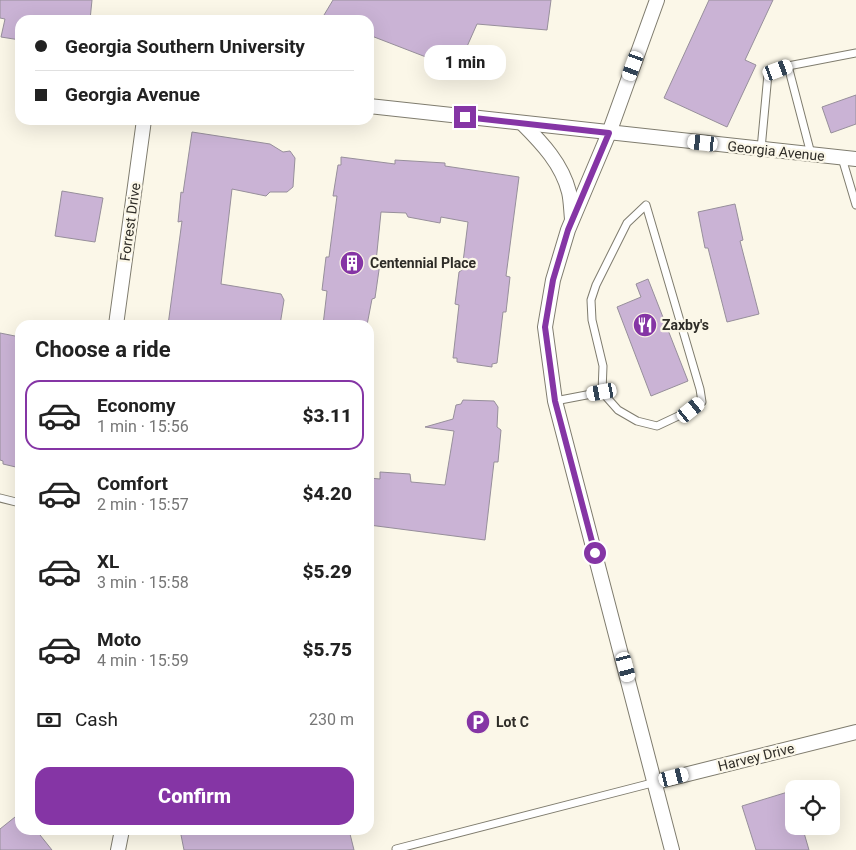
<!DOCTYPE html>
<meta charset="utf-8">
<style>
body{margin:0;font-family:Roboto,sans-serif;background:#f2f2f2;color:#222;height:100vh;display:flex;flex-direction:column;font-size:19px;white-space:nowrap}
*{box-sizing:border-box;margin:0}
p{font-size:16px;color:#767676}
.icon{flex:none;width:28px;height:28px;fill:none;stroke:currentColor;stroke-width:2;stroke-linecap:round;stroke-linejoin:round}
.map{position:relative;flex:1;overflow:hidden}
.sheet{position:absolute;left:15px;top:320px;width:359px;height:515px;display:flex;flex-direction:column;background:#fff;border-radius:15px;box-shadow:0 5px 20px #0002}
.sheet>*{flex:none}
.hud{position:absolute;left:15px;top:15px;width:359px;height:110px;border-radius:15px;box-shadow:0 5px 20px #0002;display:grid;align-content:center;height:110px;padding:0 20px;background:#fff}
.buttons{position:absolute;left:785px;top:780px;display:grid;gap:10px}
.buttons a{display:grid;place-items:center;width:55px;height:55px;border-radius:10px;background:#fff;box-shadow:0 5px 20px #0002;font-size:25px}
.end{position:absolute;width:22px;height:22px;margin:-11px;border:6px solid #8535a5;background:#fff;box-shadow:0 0 0 2px #fff}
.from{border-radius:50%}
.bubble{position:absolute;height:35px;border-radius:15px;background:#fff;box-shadow:0 5px 20px #0002;font-size:16px;font-weight:800;line-height:35px;text-align:center}
.car{position:absolute;width:15px;height:30px;margin:-15px -8px;border-radius:6px;box-shadow:0 0 4px 1px #0007;background:linear-gradient(#fff 24%,#345 0 40%,#fff 0 76%,#345 0 86%,#fff 0)}
.hud b{display:flex;align-items:center;gap:18px;height:48px;font-size:19px}
.hud b+b{border-top:1px solid #e0e0e0}
.hud i{width:12px;height:12px;background:#222}
ul{padding:0;list-style:none}
li{display:flex;align-items:center;gap:15px;height:70px;margin:0 10px 8px;padding:0 10px;border:2px solid transparent;border-radius:15px}
li div{flex:1}
li b{display:block;font-size:19px}
li em{font-style:normal;font-weight:800}
li.selected{border-color:#8535a5}
li>.icon{width:45px;height:45px;stroke-width:1.5}
h2{padding:0 20px;font-size:22px;line-height:60px}
.pay{display:flex;align-items:center;gap:12px;height:55px;padding:0 20px;font-size:19px}
.pay p{margin-inline-start:auto}
.cta{display:flex;gap:10px;margin-top:auto;padding:10px 20px}
.cta a{flex:1;height:58px;border-radius:15px;background:#8535a5;color:#fff;font-size:20px;font-weight:800;line-height:58px;text-align:center}
.map>svg:first-child{display:block}
.building{fill:#cab3d5;stroke:#978f9b}
.lines{fill:none;stroke-linecap:round;stroke-linejoin:round}
.service-casing{stroke:#7f7c6e;stroke-width:9}
.minor-casing{stroke:#7f7c6e;stroke-width:16}
.service{stroke:#fff;stroke-width:7}
.minor{stroke:#fff;stroke-width:14}
.route{stroke:#8535a5;stroke-width:6}
.labels{text-anchor:middle;dominant-baseline:central;stroke-width:4.5;stroke-linejoin:round;paint-order:stroke}
.street-label{font-size:14px;fill:#2e2c27;stroke:#fbf7e8}
.poi-label{font-size:14px;font-weight:bold;fill:#2e2c27;stroke:#fbf7e8;text-anchor:start}
</style>
<div class="map">
<svg width="856" height="850" viewBox="0 0 856 850">
<rect width="100%" height="100%" fill="#fbf7e8"/>
<g class="building">
<polygon points="0,0 92,0 90,20 20,20 20,40 1,37 5,19 0,18"/>
<polygon points="333,0 551,0 547,30 477,24 457,69 369,35 369,20 321,20"/>
<polygon points="709,0 773,0 745,60 756,65 727,127 664,98"/>
<polygon points="856,95 856,124 831,133 822,107"/>
<polygon points="192,132 270,144 283,152 290,151 295,158 293,187 287,192 270,192 266,196 232,189 221,284 281,294 284,300 280,325 168,325 182,221 178,222 181,192 183,193"/>
<polygon points="341,157 395,164 395,160 445,163 445,166 519,177 506,276 510,277 506,312 503,312 497,363 492,364 492,367 457,362 457,358 453,358 459,305 455,304 459,272 462,270 468,222 441,217 440,223 408,217 406,213 381,212 376,262 380,263 375,298 372,299 367,325 323,325 327,291 322,290 326,257 329,257 337,196 333,196 338,165 341,165"/>
<polygon points="62,191 103,198 95,242 55,236"/>
<polygon points="735,204 743,240 740,241 759,314 727,322 708,248 705,248 698,212"/>
<polygon points="648,279 688,381 651,396 617,307 641,297 636,284"/>
<polygon points="0,333 20,337 20,468 3,464 3,461 0,460"/>
<polygon points="463,400 494,401 498,407 497,427 501,430 498,462 494,462 485,540 369,525 369,478 380,479 380,472 410,474 411,482 445,485 454,431 425,427 453,419 456,405 461,404"/>
<polygon points="791,791 794,801 794,826 802,826 809,850 756,850 742,806"/>
<polygon points="20,813 20,830 36,830 52,850 0,850 0,829"/>
<polygon points="180,830 349,830 354,850 184,850"/>
</g>
<g class="lines">
<g class="service-casing">
<g id="service">
<polyline points="788,66 811,154"/>
<polyline points="761,149 768,74 788,66 856,53"/>
<polyline points="842,158 856,205"/>
<polygon points="646,205 700,389 702,402 691,410 657,426 637,421 618,410 602,392 603,366 592,320 591,300 596,285 627,223"/>
<polyline points="555,401 602,392"/>
<polyline points="0,498 20,503"/>
<polyline points="396,849 656,782"/>
</g>
</g>
<g class="minor-casing">
<g id="minor">
<polyline points="657,0 609,133 568,230 553,280 545,327 555,401 672,850"/>
<polyline points="369,106 856,159"/>
<path d="M522 123C542 143 562 164 569 192 571 200 571 210 572 219"/>
<polyline points="116,325 144,120"/>
<polyline points="656,782 856,732"/>
<polyline points="118,850 122,830"/>
</g>
</g>
<use href="#service" class="service"/>
<use href="#minor" class="minor"/>
</g>
<g class="lines">
<polyline class="route" points="465,117 609,133 568,230 553,280 545,327 555,401 595,553"/>
</g>
<defs>
<g id="building-disc" transform="scale(1.25)"><circle r="9.5" fill="#8535a5" stroke="#fbf7e8"/><path d="M-4-6H4V6H1V3H-1V6H-4ZM-2.5-4.3h1.7v1.8h-1.7ZM.8-4.3h1.7v1.8H.8ZM-2.5-1h1.7V.8h-1.7ZM.8-1h1.7V.8H.8Z" fill="#fff"/></g>
<g id="restaurant-disc" transform="scale(1.25)"><circle r="9.5" fill="#8535a5" stroke="#fbf7e8"/><path d="M-5-6h1v4h1v-4h1v4h1v-4h1v5L-1.5 .5V6h-2V.5L-5-1ZM5-6V6H3V1.5H1.5Q1.5-4 5-6Z" fill="#fff"/></g>
<g id="parking-disc" transform="scale(1.25)"><circle r="9.5" fill="#8535a5" stroke="#fbf7e8"/><path d="M-3.5-5.5H1a3.5 3.5 0 0 1 0 7H-1V5.5H-3.5ZM-1-3.4V-.6H.8a1.4 1.4 0 0 0 0-2.8Z" fill="#fff"/></g>
</defs>
<g fill-rule="evenodd">
<use href="#building-disc" x="352" y="263"/>
<use href="#restaurant-disc" x="645" y="325"/>
<use href="#parking-disc" x="478" y="722"/>
</g>
<g class="labels">
<g class="street-label">
<text transform="translate(776 151) rotate(6)">Georgia Avenue</text>
<text transform="translate(130 222) rotate(-82)">Forrest Drive</text>
<text transform="translate(756 757) rotate(-14)">Harvey Drive</text>
</g>
<g class="poi-label">
<text x="370" y="263">Centennial Place</text>
<text x="662" y="325">Zaxby's</text>
<text x="496" y="722">Lot C</text>
</g>
</g>
</svg>
<div class="buttons">
<a><svg class="icon" aria-label="locate" viewBox="0 0 24 24"><circle cx="12" cy="12" r="6"/><path d="M12 2v4M12 18v4M2 12h4M18 12h4"/></svg></a>
</div>
<i class="end from" style="left:595px;top:553px"></i>
<i class="end" style="left:465px;top:117px"></i>
<div class="bubble" style="left:424px;top:45px;width:82px">1 min</div>
<i class="car" style="left:633px;top:66px;rotate:200deg"></i>
<i class="car" style="left:778px;top:70px;rotate:70deg"></i>
<i class="car" style="left:703px;top:143px;rotate:276deg"></i>
<i class="car" style="left:602px;top:392px;rotate:260deg"></i>
<i class="car" style="left:691px;top:410px;rotate:51deg"></i>
<i class="car" style="left:626px;top:667px;rotate:165deg"></i>
<i class="car" style="left:674px;top:777px;rotate:76deg"></i>
<div class="hud">
<b><i class="from"></i>Georgia Southern University</b>
<b><i></i>Georgia Avenue</b>
</div>
<section class="sheet">
<h2>Choose a ride</h2>
<ul>
<li class="selected"><svg class="icon" aria-label="car" viewBox="0 0 24 24"><path d="M5 17H2v-5l4-1 3-4h7l3 4 3 1v5h-3M9 17h6M6 11h13"/><circle cx="7" cy="17" r="2"/><circle cx="17" cy="17" r="2"/></svg><div><b>Economy</b><p>1 min · 15:56</p></div><em>$3.11</em></li>
<li><svg class="icon" aria-label="car" viewBox="0 0 24 24"><path d="M5 17H2v-5l4-1 3-4h7l3 4 3 1v5h-3M9 17h6M6 11h13"/><circle cx="7" cy="17" r="2"/><circle cx="17" cy="17" r="2"/></svg><div><b>Comfort</b><p>2 min · 15:57</p></div><em>$4.20</em></li>
<li><svg class="icon" aria-label="car" viewBox="0 0 24 24"><path d="M5 17H2v-5l4-1 3-4h7l3 4 3 1v5h-3M9 17h6M6 11h13"/><circle cx="7" cy="17" r="2"/><circle cx="17" cy="17" r="2"/></svg><div><b>XL</b><p>3 min · 15:58</p></div><em>$5.29</em></li>
<li><svg class="icon" aria-label="car" viewBox="0 0 24 24"><path d="M5 17H2v-5l4-1 3-4h7l3 4 3 1v5h-3M9 17h6M6 11h13"/><circle cx="7" cy="17" r="2"/><circle cx="17" cy="17" r="2"/></svg><div><b>Moto</b><p>4 min · 15:59</p></div><em>$5.75</em></li>
</ul>
<div class="pay"><svg class="icon" aria-label="cash" viewBox="0 0 24 24"><path d="M3 7h18v10H3z"/><circle cx="12" cy="12" r="2"/></svg>Cash<p>230 m</p></div>
<div class="cta"><a>Confirm</a></div>
</section>
</div>
